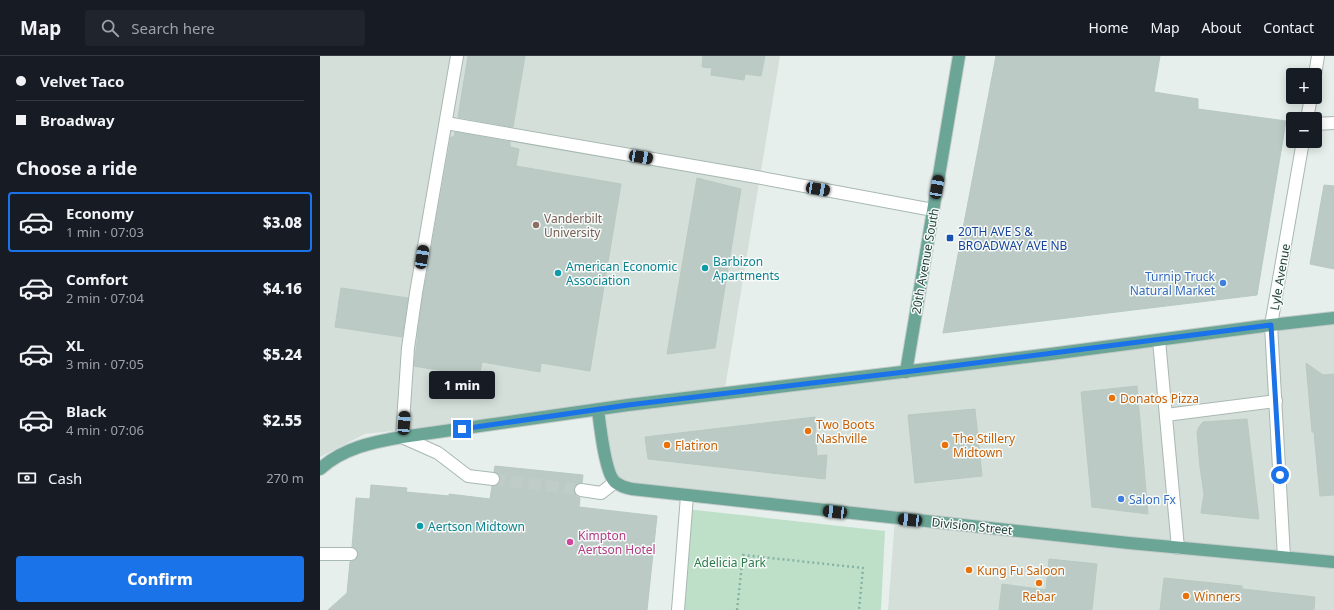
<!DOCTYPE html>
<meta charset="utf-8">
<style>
body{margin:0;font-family:"Noto Sans",sans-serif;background:#20242c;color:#f1f3f6;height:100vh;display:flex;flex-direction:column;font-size:15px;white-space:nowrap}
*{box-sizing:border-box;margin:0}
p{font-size:13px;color:#9ea1a6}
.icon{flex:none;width:22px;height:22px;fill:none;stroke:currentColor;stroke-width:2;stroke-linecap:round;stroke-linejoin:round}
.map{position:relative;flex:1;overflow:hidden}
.panel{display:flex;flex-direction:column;background:#171b24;width:320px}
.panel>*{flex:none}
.top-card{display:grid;align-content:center;height:88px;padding:0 16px;background:#171b24}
.buttons{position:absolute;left:966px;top:12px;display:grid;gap:8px}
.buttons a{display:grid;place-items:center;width:36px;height:36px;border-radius:4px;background:#171b24;box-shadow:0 2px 10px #0003;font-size:20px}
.end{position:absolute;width:18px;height:18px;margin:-9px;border:5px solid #1a73e8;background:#fff;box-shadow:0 0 0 2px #fff}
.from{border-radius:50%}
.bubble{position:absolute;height:28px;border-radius:4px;background:#171b24;box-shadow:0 2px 10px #0003;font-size:13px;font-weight:800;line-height:28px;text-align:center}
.car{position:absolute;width:12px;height:24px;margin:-12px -6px;border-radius:5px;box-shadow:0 0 3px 1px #0007;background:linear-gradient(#222 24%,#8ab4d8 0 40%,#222 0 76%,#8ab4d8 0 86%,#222 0)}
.top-card b{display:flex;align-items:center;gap:14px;height:38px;font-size:15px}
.top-card b+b{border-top:1px solid #363941}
.top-card i{width:10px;height:10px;background:#f1f3f6}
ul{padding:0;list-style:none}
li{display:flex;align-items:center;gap:12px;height:60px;margin:0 8px 6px;padding:0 8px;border:2px solid transparent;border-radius:4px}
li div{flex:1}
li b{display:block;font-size:15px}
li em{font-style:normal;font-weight:800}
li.on{border-color:#1a73e8}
li>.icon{width:36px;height:36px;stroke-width:1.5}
h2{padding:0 16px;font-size:18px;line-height:48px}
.pay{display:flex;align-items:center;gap:10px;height:44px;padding:0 16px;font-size:15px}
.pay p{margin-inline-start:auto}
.button{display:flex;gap:8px;margin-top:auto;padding:8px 16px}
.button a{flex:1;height:46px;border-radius:4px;background:#1a73e8;color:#fff;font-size:16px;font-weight:800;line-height:46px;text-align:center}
header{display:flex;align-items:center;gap:24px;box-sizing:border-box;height:56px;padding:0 20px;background:#171b24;border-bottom:1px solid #363941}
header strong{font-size:19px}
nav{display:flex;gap:22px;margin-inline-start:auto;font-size:14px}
.search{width:280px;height:36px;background:#20242c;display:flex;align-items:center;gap:10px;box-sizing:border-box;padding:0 14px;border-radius:4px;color:#9ea1a6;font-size:15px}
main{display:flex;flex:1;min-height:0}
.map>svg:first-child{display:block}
.built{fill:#d4dfda}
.green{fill:#bfe0c8}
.building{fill:#bbcac4;stroke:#b8c9c2}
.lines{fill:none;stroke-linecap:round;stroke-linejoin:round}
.minor-tunnel{stroke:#bfccc8;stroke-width:12;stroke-dasharray:12 6;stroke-linecap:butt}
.minor-casing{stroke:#a8b8b2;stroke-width:14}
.major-casing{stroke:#c2cac8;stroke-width:14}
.path{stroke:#86b3a5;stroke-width:2.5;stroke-dasharray:2 3;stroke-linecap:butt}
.minor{stroke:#fff;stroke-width:12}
.major{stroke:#6aa596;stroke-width:12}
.route{stroke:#1a73e8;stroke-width:5}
.education-dot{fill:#8d6e63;stroke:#f7fbf9;stroke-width:1.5}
.transit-dot{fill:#1a4fb4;stroke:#f7fbf9;stroke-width:1.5}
.culture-dot{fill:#0f9aa8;stroke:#f7fbf9;stroke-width:1.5}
.shop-dot{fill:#3f7fe0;stroke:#f7fbf9;stroke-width:1.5}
.food-dot{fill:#e8710a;stroke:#f7fbf9;stroke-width:1.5}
.hotel-dot{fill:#d1479c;stroke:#f7fbf9;stroke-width:1.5}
.labels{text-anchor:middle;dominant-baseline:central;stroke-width:3;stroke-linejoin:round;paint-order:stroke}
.education-label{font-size:12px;fill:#785e54;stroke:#f7fbf9;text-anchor:start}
.transit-label{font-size:12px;fill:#164399;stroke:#f7fbf9;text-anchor:start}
.culture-label{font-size:12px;fill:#0d838f;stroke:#f7fbf9;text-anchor:start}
.street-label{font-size:12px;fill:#24423a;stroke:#f7fbf9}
.shop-label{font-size:12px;fill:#366cbe;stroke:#f7fbf9;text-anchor:end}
.food-label{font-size:12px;fill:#c56008;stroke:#f7fbf9;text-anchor:start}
.hotel-label{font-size:12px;fill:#b23c85;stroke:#f7fbf9;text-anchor:start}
.park-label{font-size:12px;fill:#2d7a4b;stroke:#f7fbf9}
</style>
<header>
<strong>Map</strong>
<div class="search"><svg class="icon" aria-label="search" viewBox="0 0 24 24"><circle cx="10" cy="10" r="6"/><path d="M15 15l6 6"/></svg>Search here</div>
<nav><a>Home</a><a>Map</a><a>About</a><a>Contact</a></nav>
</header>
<main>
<section class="panel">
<div class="top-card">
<b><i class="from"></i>Velvet Taco</b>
<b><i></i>Broadway</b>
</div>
<h2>Choose a ride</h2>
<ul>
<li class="on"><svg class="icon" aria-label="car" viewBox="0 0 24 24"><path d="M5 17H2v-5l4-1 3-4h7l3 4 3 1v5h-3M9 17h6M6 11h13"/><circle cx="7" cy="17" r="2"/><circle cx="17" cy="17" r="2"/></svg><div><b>Economy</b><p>1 min · 07:03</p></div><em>$3.08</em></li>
<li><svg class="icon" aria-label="car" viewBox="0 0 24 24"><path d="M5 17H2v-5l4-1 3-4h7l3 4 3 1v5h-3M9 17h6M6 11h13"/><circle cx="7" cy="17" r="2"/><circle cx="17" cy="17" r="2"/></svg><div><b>Comfort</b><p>2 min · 07:04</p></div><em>$4.16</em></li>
<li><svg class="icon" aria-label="car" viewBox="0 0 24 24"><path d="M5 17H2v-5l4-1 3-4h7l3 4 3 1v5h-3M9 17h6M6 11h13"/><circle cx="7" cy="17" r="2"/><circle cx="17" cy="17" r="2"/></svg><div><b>XL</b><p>3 min · 07:05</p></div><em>$5.24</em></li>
<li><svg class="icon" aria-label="car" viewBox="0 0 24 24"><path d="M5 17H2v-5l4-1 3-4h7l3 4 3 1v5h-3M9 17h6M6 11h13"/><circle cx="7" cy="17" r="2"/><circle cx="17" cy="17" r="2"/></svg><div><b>Black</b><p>4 min · 07:06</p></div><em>$2.55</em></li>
</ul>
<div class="pay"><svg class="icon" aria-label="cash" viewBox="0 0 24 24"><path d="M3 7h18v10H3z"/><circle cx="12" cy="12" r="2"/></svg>Cash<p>270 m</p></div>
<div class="button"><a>Confirm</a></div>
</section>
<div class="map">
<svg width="1014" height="554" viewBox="0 0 1014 554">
<rect width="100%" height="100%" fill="#e6efeb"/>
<polygon class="built" points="0,0 460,0 404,338 1014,262 1014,554 568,554 575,462 295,426 278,354 333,346 45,378 0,401"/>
<polygon class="green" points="366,453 565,475 561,554 358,554"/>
<g class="building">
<polygon points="148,0 205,0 193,71 138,61"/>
<polygon points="383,0 445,0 441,20 425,18 424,24 391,19 392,12 382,11"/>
<polygon points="676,0 840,0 834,36 878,43 878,53 966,65 937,239 623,277"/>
<polygon points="135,76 190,86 190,91 199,93 196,110 301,128 270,315 221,307 220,316 162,306 159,321 94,310 102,245 131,81 134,81"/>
<polygon points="377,122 421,133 395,292 347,298"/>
<polygon points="1004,129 1014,130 1014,213 990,208"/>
<polygon points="21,232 88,242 82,281 15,271"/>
<polygon points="986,307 1003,319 1014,318 1014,439 1000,440 994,376 992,376"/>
<polygon points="817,330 828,458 772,451 761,336"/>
<polygon points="655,353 662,420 595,427 588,359"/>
<polygon points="495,361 497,400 507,399 505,423 328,403 325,381"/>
<polygon points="927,363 939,463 881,457 884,438 880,411 877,376 879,371 883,366"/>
<polygon points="175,410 263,419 262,427 255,429 254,433 256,440 260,442 259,451 337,460 327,554 8,554 27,537 30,506 35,504 38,498 37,494 32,491 36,442 50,443 51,429 87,432 86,436 129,440 129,438 170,443 172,430 176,430 180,424 180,420 174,416"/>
<polygon points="729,503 777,508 772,554 679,554 682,528 726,534"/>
<polygon points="844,522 922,530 922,533 995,541 994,554 840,554"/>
</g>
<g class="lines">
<polyline class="minor-tunnel" points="173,423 261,434"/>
<g class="minor-casing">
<g id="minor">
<polyline points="137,0 96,237 88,292 82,381 118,397 148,420 173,423"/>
<polyline points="995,19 998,0"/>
<polyline points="987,63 991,41"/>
<polyline points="126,67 431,120 613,154"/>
<polyline points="995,68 1014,67"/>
<polyline points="839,284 858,492"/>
<polyline points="846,359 956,345"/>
<polyline points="261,434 281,437 295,426"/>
<polyline points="0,498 31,498"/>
<polyline points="964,501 951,269 983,85"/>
<polyline points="358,554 367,440"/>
</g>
</g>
<g class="major-casing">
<g id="major">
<polyline points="586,316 639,0"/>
<path d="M278 354C280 369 285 417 295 426 300 430 307 432 312 433L809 487 1014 506"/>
<path d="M0 413C23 392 53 386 82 381L308 349 731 298 951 269 1014 262"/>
</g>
</g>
<polyline class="path" points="417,554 423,499 543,512 539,554"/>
<use href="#minor" class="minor"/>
<use href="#major" class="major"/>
</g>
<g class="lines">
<polyline class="route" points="142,373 308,349 601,314 951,269 960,419"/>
</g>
<circle class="education-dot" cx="216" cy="169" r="4"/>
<rect class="transit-dot" x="626" y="178" width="8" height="8" rx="2"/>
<g class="culture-dot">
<circle cx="385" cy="212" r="4"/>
<circle cx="238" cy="217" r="4"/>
<circle cx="100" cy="470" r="4"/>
</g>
<g class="shop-dot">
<circle cx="903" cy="227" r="4"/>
<circle cx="801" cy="443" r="4"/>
</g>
<g class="food-dot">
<circle cx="792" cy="342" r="4"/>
<circle cx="488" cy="375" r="4"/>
<circle cx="347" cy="389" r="4"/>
<circle cx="625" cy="389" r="4"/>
<circle cx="649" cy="514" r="4"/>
<circle cx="719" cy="527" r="4"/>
<circle cx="866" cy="540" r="4"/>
</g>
<circle class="hotel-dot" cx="250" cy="486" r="4"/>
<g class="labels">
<g class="education-label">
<text x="224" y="162">Vanderbilt<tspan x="224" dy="14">University</tspan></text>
</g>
<g class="transit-label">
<text x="638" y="175">20TH AVE S &amp;<tspan x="638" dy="14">BROADWAY AVE NB</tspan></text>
</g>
<g class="culture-label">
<text x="393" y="205">Barbizon<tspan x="393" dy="14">Apartments</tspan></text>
<text x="246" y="210">American Economic<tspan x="246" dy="14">Association</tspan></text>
<text x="108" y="470">Aertson Midtown</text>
</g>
<g class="street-label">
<text transform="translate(605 205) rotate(-80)">20th Avenue South</text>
<text transform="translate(960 221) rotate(-80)">Lyle Avenue</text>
<text transform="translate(652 470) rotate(6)">Division Street</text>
</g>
<g class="shop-label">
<text x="895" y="220">Turnip Truck<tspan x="895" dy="14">Natural Market</tspan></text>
<text x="809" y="443" text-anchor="start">Salon Fx</text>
</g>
<g class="food-label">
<text x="800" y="342">Donatos Pizza</text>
<text x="496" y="368">Two Boots<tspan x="496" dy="14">Nashville</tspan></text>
<text x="633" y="382">The Stillery<tspan x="633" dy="14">Midtown</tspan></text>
<text x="355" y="389">Flatiron</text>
<text x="657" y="514">Kung Fu Saloon</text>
<text x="719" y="540" text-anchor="middle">Rebar</text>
<text x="874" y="540">Winners</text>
</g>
<g class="hotel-label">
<text x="258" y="479">Kimpton<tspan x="258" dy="14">Aertson Hotel</tspan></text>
</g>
<g class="park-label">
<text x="410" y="506">Adelicia Park</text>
</g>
</g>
</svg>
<div class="buttons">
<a>+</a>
<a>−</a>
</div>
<i class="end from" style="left:960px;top:419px"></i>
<i class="end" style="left:142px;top:373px"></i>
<div class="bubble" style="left:109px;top:315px;width:66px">1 min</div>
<i class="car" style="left:321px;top:101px;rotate:100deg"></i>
<i class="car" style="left:617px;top:131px;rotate:10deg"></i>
<i class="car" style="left:498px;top:133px;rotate:100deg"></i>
<i class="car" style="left:102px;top:201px;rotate:9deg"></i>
<i class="car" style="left:84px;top:367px;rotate:4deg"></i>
<i class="car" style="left:515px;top:456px;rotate:276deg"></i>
<i class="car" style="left:590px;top:464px;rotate:276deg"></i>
</div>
</main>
